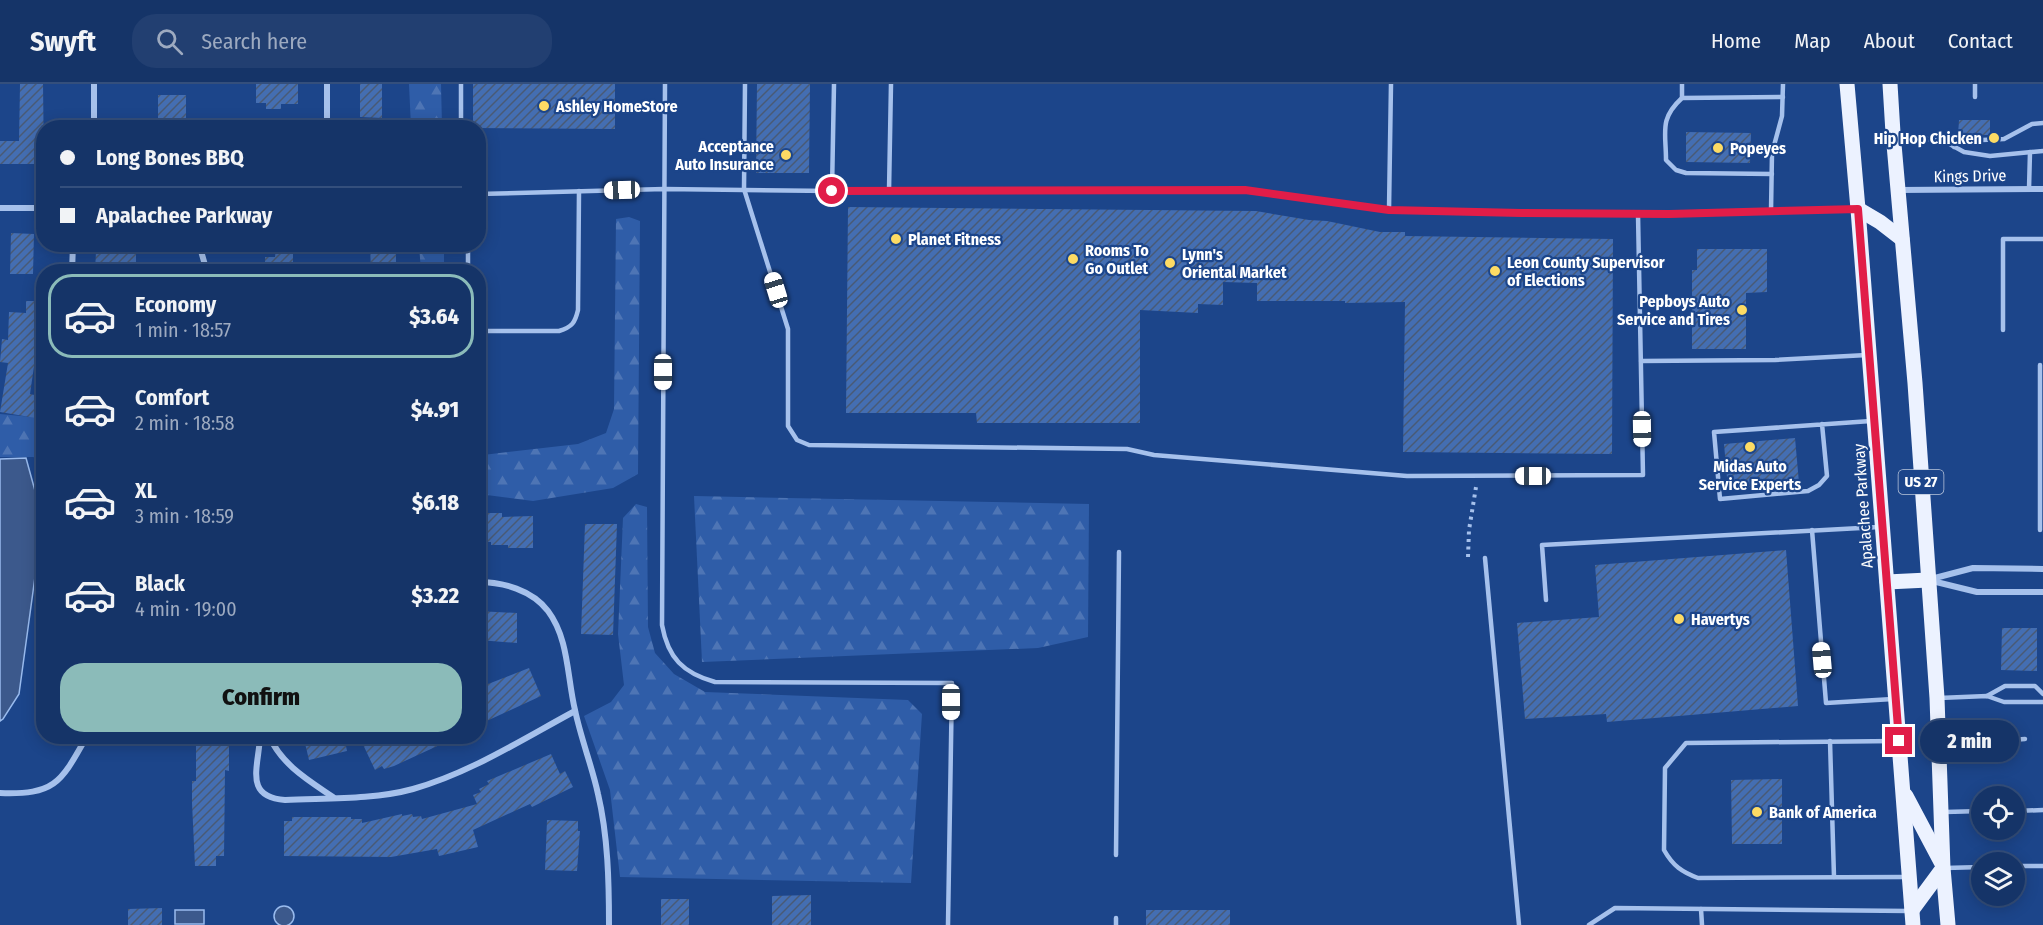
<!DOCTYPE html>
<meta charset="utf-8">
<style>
body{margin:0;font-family:"Fira Sans Condensed",sans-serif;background:#223f71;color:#f1f3f6;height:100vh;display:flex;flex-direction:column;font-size:22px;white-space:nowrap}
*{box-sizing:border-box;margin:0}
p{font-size:20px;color:#9daac0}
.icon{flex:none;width:33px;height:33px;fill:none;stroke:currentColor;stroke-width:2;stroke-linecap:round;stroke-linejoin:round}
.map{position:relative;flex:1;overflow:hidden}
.sheet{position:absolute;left:36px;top:180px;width:450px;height:480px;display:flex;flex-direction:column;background:#153468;border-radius:24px;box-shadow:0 3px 15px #0003,0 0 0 2px #344f7c}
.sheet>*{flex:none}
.top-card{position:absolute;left:36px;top:36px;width:450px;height:132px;border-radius:24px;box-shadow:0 3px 15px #0003,0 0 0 2px #344f7c;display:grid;align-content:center;height:132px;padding:0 24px;background:#153468}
.fabs{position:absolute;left:1971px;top:702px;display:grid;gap:12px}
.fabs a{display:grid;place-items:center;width:54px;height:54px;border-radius:50%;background:#153468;box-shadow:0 3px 15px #0003,0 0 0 2px #344f7c;font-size:30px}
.end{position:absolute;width:27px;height:27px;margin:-14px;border:8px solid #e11d48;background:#fff;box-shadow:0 0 0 3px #fff}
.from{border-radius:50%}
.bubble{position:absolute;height:42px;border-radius:21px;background:#153468;box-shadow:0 3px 15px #0003,0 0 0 2px #344f7c;font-size:20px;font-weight:800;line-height:42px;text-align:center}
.car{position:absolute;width:18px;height:36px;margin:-18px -9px;border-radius:8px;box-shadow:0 0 4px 2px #0007;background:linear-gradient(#fff 24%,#345 0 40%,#fff 0 76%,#345 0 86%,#fff 0)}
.top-card b{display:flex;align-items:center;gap:21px;height:57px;font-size:22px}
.top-card b+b{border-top:2px solid #344f7c}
.top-card i{width:15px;height:15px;background:#f1f3f6}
ul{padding:10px 0 0;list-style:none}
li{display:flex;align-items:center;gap:18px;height:84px;margin:0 12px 9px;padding:0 12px;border:3px solid transparent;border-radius:24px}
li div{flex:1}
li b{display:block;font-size:22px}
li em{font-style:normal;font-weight:800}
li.current{border-color:#8bbbb9}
li>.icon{width:54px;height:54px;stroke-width:1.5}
.primary-button{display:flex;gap:12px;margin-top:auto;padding:12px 24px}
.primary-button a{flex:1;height:69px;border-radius:24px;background:#8bbbb9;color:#111;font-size:24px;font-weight:800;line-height:69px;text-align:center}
header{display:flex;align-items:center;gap:36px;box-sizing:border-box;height:84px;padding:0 30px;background:#153468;border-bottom:2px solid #344f7c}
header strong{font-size:28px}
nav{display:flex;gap:33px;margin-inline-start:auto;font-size:21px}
.search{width:420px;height:54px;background:#223f71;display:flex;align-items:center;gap:15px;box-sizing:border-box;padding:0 21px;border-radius:24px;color:#9daac0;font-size:22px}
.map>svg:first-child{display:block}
.forest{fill:url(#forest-firs)}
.water{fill:#3c598c;stroke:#9be;stroke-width:1.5}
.building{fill:url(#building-hatch)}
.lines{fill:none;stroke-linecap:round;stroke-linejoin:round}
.path{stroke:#a6c1ec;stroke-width:4;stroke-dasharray:3 4.5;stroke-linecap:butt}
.service{stroke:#a6c1ec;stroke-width:4.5}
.minor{stroke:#a6c1ec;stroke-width:6}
.primary{stroke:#ecf2ff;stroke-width:15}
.route{stroke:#e11d48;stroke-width:8}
.poi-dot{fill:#fddb64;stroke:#1c458a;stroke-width:2}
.labels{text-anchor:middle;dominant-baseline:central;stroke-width:4.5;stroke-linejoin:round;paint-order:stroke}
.shield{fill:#1c458a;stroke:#bbc7dc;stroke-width:1.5}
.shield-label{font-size:15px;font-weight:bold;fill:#fff}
.poi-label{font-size:16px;font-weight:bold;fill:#fff;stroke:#1c458a;text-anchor:start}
.street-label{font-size:16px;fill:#fff;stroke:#1c458a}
</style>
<header>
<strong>Swyft</strong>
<div class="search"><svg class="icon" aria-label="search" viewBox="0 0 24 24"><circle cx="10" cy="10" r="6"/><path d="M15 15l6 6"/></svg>Search here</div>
<nav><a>Home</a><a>Map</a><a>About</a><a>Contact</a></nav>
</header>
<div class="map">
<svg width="2043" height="841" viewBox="0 0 2043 841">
<defs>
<pattern id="forest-firs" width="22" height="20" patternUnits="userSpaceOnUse" patternTransform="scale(1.5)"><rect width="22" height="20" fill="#2f5da8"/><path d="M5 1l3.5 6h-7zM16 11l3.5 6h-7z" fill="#4e75b5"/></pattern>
<pattern id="building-hatch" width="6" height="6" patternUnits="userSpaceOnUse" patternTransform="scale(1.5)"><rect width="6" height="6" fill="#446eb2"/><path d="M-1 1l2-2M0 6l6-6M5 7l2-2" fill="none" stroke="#495a75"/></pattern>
</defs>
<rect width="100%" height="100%" fill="#1c458a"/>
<g class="forest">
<polygon points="409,0 441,0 442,43 411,43"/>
<polygon points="629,133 640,137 638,390 613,404 533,417 479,410 479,369 483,371 578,360 606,349 614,325 616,135"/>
<polygon points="419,161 444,161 444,187 421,187"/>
<polygon points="0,330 43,334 43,376 33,373 0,373"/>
<polygon points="694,412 1089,420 1088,553 1038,564 702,578"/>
<polygon points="636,420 647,423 648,543 655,569 674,590 705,608 908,616 922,630 911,799 620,793 610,706 584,632 611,618 624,601 618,550 623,434"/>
</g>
<g class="water">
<polygon points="26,374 37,414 43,418 43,464 38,471 19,610 3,635 0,637 0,375"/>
<circle cx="284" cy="832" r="10"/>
<rect x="175" y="826" width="29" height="14"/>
</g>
<g class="building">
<polygon points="20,0 43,0 44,80 0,80 0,57 19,57"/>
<polygon points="256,0 298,0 298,20 281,20 281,25 266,25 266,19 256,19"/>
<polygon points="360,0 382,0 382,34 360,33"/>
<polygon points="473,0 615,0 615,45 473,44"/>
<polygon points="757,0 810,0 809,89 756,89"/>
<rect x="158" y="11" width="28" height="33"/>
<polygon points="1959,36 1990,36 1990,51 1958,51"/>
<polygon points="1686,48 1751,49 1750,79 1686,78"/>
<polygon points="848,123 1256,127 1309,136 1327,137 1380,148 1405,148 1405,152 1613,155 1612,370 1403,368 1405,218 1345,219 1345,217 1257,217 1257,199 1223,198 1223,221 1198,220 1198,229 1140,226 1140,339 977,339 976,329 846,329"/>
<polygon points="11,149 34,150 33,190 10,190"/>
<polygon points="370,160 396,160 396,188 371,188"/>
<polygon points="276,164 293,165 293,188 265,188 265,173 275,173"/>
<polygon points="1697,165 1767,165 1767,208 1746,209 1746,265 1692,265 1692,186 1697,186"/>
<polygon points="96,168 136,168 136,187 95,187"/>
<polygon points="26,217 44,217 44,249 39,248 30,310 39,312 36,334 0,328 8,279 0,278 2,255 8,256 9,228 26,229"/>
<polygon points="1795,354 1799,399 1728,405 1724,360"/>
<polygon points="480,429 502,429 502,433 533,432 533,464 508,464 508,461 491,461 491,458 480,458"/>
<polygon points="585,440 617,440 613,551 581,550"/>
<polygon points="1786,466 1798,622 1607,638 1606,630 1525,635 1517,539 1599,533 1595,481"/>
<polygon points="478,527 517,529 517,559 478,556"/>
<polygon points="2002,544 2037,544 2037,587 2001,586"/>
<polygon points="529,584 541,612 478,641 478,606 488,600"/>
<polygon points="196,652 229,652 229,687 225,686 224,772 216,772 216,782 195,782 192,719 192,697 196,697"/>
<polygon points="316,652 344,652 347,667 309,676 304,655"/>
<polygon points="359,652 459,652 394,682 384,685 382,682 375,686"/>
<polygon points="551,670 560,690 565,687 573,703 532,723 530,720 473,746 478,763 439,772 437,765 391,773 284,772 284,737 292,737 292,733 351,733 351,735 362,735 362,739 402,730 402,732 412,730 413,733 421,732 422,735 477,720 473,711 481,708 479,705 489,700 487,697"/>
<polygon points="1782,695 1782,760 1732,760 1731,696"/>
<polygon points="547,736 578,737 578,747 580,747 577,787 545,786"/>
<polygon points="811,811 811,841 772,841 772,812"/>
<rect x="661" y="815" width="28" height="26"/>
<polygon points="162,824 162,841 128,841 128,825"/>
<rect x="1146" y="826" width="84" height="15"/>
</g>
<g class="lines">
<polyline class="path" points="1468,473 1469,446 1476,403"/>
<g class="service">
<path d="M665 0 662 541C668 574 683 589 715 598L952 599 948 841"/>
<polyline points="745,0 744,105 788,245 788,342 797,356 809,361 1127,365 1154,371 1407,392 1643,391 1638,130"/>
<polyline points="1975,0 1975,13"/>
<polyline points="1682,14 1682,0"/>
<polyline points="461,44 461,0"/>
<polyline points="1897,50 1946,58 1964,68 1990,72 2043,67"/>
<polyline points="1954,63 1960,57 2004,55 2032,40 2043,39"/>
<path d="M1772 90 1686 89 1676 86 1666 76C1666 48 1659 35 1682 14L1783 13"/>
<polyline points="2029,105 2030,68"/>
<polyline points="832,107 834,0"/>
<polyline points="889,107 891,0"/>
<polyline points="478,110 664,105 832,107 1245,106 1389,126 1609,130 1856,125"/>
<polyline points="1389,126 1391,0"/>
<polyline points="1771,127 1772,69 1782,32 1783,0"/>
<polyline points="468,188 468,160"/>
<path d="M478 243 485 247H559C572 243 575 239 578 226L579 107"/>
<polyline points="2003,246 2003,155 2043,155"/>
<polyline points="1641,277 1775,276 1867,271"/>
<polyline points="2040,281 2040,446"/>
<polyline points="1822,340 1827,392 1819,401 1808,407 1720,415 1714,348 1871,337"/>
<polyline points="1812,446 1826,619 1893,615"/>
<polyline points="1485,474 1519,841"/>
<polyline points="1546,516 1542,461 1879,443"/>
<polyline points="1987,612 2005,602 2035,602 2043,610"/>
<polyline points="1939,614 1987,612 2004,618 2043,618"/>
<polyline points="1830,657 1834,793"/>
<path d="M1897 657 1686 659 1665 684 1664 766C1673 782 1682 788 1698 794L1906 793"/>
<polyline points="1942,661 2025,655"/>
<polyline points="2014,727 2043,726"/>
<polyline points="1945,728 1982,727"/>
<polyline points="1116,771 1119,468"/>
<polyline points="2014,782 2043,782"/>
<polyline points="1945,784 1982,783"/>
<polyline points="1701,825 1702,841"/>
<polyline points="1116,841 1116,834"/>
<polyline points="1589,841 1615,824 1909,827"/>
</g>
<g class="minor">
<polyline points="327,0 327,44"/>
<polyline points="94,44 94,0"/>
<polyline points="1898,106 2043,105"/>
<polyline points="0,124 44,124"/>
<polyline points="188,160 201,167"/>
<polyline points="201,167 207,188"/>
<polyline points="201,167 222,160"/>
<polyline points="72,188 73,160"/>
<polyline points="1931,495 1973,484 2043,485"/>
<polyline points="1928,496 1977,508 2043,508"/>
<path d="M478 498C503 498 532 506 548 527 569 555 567 593 575 626 581 655 592 682 598 710 608 752 609 798 609 841"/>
<path d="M260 652C259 682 243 713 285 716 326 714 373 716 413 705 470 689 523 655 575 627"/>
<path d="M269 652C282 681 308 696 333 713"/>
<path d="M0 709C56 711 61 698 87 652"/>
</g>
<g class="primary">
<polyline points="1847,0 1858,125 1913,841"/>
<polyline points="1890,0 1893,49 1915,299 1937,614 1943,784 1948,841"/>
<polyline points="1858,125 1880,138 1902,155"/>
<polyline points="1887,498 1928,496"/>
<polyline points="1906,712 1941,778"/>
<polyline points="1912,826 1943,784"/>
</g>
</g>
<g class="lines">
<polyline class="route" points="832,107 1245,106 1389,126 1521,129 1669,130 1858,125 1899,657"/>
</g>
<g class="poi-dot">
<circle cx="544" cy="22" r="6"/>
<circle cx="1994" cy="54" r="6"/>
<circle cx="1718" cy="64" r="6"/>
<circle cx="786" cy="71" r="6"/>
<circle cx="896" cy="155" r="6"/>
<circle cx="1073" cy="175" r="6"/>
<circle cx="1170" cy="179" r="6"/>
<circle cx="1495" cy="187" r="6"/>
<circle cx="1742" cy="226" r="6"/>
<circle cx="1750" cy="363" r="6"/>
<circle cx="1679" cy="535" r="6"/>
<circle cx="1757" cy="728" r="6"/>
</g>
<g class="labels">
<rect class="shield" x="1898.5" y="386" width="45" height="24" rx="4.5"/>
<g class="shield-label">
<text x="1921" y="398">US 27</text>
</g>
<g class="poi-label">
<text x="556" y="22">Ashley HomeStore</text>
<text x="1982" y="54" text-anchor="end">Hip Hop Chicken</text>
<text x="774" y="62" text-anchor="end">Acceptance<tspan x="774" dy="18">Auto Insurance</tspan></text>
<text x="1730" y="64">Popeyes</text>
<text x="908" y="155">Planet Fitness</text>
<text x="1085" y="166">Rooms To<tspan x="1085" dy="18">Go Outlet</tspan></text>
<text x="1182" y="170">Lynn's<tspan x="1182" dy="18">Oriental Market</tspan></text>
<text x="1507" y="178">Leon County Supervisor<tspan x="1507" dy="18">of Elections</tspan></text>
<text x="1730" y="217" text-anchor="end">Pepboys Auto<tspan x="1730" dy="18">Service and Tires</tspan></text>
<text x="1750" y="382" text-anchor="middle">Midas Auto<tspan x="1750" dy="18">Service Experts</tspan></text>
<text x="1691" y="535">Havertys</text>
<text x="1769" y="728">Bank of America</text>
</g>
<g class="street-label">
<text transform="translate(1970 92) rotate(-1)">Kings Drive</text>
<text transform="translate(1863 422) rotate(-94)">Apalachee Parkway</text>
</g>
</g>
</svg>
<div class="fabs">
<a><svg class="icon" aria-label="locate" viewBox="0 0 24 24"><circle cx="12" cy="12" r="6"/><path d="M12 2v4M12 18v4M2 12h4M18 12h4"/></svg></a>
<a><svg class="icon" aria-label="layers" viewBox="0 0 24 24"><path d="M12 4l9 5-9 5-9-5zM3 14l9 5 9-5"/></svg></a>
</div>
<i class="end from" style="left:832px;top:107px"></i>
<i class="end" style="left:1899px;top:657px"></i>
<div class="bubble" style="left:1920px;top:636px;width:99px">2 min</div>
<i class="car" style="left:622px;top:106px;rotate:268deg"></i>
<i class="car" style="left:776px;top:206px;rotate:343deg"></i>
<i class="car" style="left:663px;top:288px;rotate:180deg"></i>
<i class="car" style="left:1642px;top:345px;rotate:179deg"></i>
<i class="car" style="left:1533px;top:392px;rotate:270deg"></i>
<i class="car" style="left:1822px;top:576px;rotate:355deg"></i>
<i class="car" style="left:951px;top:618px;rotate:180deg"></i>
<div class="top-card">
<b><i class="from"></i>Long Bones BBQ</b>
<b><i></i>Apalachee Parkway</b>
</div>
<section class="sheet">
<ul>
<li class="current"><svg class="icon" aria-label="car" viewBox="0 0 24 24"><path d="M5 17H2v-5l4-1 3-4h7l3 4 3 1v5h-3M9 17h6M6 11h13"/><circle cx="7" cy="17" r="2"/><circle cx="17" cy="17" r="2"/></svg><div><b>Economy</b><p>1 min · 18:57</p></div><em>$3.64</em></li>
<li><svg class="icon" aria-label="car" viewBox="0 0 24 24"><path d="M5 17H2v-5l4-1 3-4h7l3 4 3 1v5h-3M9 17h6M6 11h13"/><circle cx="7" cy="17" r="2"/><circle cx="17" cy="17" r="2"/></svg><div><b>Comfort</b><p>2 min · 18:58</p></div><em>$4.91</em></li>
<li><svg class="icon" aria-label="car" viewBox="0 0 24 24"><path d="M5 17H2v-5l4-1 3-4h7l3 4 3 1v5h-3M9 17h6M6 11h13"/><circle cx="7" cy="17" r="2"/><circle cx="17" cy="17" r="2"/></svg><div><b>XL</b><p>3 min · 18:59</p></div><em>$6.18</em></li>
<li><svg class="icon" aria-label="car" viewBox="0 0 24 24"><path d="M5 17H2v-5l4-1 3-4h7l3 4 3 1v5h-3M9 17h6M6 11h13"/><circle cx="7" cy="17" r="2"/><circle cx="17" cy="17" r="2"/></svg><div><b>Black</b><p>4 min · 19:00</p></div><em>$3.22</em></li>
</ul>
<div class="primary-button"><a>Confirm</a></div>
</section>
</div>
